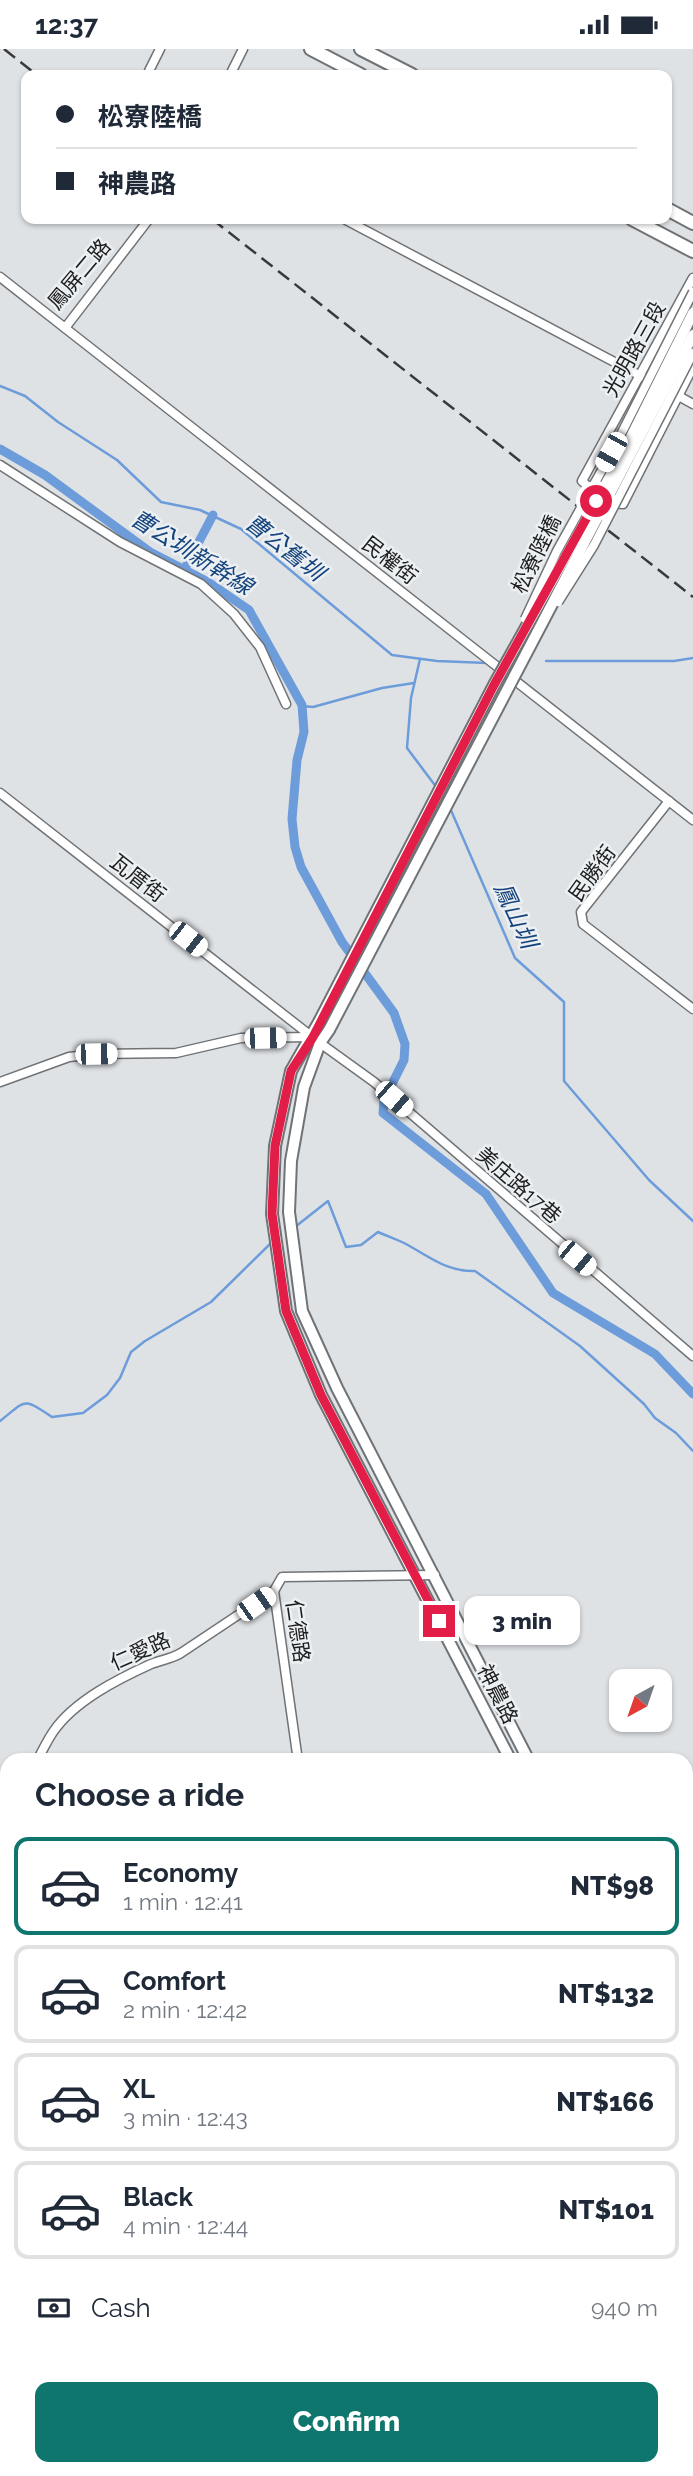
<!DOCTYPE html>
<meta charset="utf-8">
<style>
body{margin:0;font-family:Raleway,"Noto Sans TC",sans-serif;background:#f2f2f3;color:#1f2937;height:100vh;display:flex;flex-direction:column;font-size:26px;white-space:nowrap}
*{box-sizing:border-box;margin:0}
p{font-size:23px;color:#747a83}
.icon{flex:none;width:38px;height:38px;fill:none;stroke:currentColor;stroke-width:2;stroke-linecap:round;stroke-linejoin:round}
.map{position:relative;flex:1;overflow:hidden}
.panel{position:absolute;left:0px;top:1704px;width:693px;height:723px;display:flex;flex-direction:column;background:#fff;border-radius:21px 21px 0 0;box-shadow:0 2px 5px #0004}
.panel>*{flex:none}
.hud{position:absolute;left:21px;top:21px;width:651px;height:154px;border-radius:14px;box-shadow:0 2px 5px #0004;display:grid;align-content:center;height:154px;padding:0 35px;background:#fff}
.needle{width:46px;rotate:220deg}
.controls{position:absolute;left:609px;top:1620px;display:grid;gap:14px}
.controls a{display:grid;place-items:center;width:63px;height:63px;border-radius:14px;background:#fff;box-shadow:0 2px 5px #0004;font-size:35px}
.end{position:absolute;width:32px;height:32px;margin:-16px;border:9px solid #e11d48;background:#fff;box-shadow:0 0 0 4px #fff}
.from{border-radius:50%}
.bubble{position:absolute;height:49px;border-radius:14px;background:#fff;box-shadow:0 2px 5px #0004;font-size:23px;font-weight:800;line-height:49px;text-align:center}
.car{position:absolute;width:21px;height:42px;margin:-21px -10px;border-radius:9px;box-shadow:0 0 5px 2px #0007;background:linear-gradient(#fff 24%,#345 0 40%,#fff 0 76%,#345 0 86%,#fff 0)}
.hud b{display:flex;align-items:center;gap:24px;height:66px;font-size:26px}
.hud b+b{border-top:2px solid #e0e1e3}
.hud i{width:18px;height:18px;background:#1f2937}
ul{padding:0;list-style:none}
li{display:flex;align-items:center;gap:21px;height:98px;margin:0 14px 10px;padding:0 21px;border:4px solid #e0e1e3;border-radius:14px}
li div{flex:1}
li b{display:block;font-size:26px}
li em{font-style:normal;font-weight:800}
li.selected{border-color:#0f766e}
li>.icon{width:63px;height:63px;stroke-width:1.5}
h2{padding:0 35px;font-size:32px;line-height:84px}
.pay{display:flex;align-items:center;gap:18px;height:77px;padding:0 35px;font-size:26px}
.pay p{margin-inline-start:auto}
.primary-button{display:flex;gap:14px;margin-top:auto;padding:14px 35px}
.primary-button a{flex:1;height:80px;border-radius:14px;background:#0f766e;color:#fff;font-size:28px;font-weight:800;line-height:80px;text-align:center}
.status{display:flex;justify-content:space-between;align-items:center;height:49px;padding:0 35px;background:#fff;direction:ltr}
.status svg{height:19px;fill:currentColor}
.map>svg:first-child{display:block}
.cemetery{fill:url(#cemetery-stones)}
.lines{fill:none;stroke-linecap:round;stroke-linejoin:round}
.stream{stroke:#6d9cdb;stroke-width:2.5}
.canal{stroke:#6d9cdb;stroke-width:9}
.street-casing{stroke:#707376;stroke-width:11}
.secondary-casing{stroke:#707376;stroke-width:14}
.primary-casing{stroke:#707376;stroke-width:16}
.street{stroke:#fff;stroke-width:8}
.secondary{stroke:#fff;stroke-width:10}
.primary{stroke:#fff;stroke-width:12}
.rail{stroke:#38393a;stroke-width:2.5;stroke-dasharray:14 7;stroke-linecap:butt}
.street-bridge-casing{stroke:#707376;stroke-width:11;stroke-linecap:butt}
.secondary-bridge-casing{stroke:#707376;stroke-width:14;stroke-linecap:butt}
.street-bridge{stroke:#fff;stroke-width:8}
.secondary-bridge{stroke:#fff;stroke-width:10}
.route{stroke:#e11d48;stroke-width:9}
.labels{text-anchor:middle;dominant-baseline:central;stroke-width:5;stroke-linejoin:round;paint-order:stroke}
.street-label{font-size:21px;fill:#1d1e1f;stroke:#ecf0f2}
.water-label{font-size:23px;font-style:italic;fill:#14437d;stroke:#ecf0f2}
</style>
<div class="status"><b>12:37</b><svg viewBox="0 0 49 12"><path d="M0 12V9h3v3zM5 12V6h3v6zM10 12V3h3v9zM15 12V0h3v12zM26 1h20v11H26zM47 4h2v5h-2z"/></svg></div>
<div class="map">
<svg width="693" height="2427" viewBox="0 0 693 2427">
<defs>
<pattern id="cemetery-stones" width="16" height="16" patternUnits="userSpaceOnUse" patternTransform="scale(1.75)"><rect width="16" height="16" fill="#c5dca4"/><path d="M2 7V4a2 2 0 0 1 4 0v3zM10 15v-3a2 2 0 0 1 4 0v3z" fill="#a9bc8d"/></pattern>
</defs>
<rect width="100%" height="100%" fill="#dfe2e5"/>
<polygon class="cemetery" points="0,1743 7,1746 7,1870 0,1873"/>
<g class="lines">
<g class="stream">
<polyline points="0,337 25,347 58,373 117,411 161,453 200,461 241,480 392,606 437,612 487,614"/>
<polyline points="420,610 411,649 407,699 437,739"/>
<polyline points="546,612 674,612 693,609"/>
<polyline points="302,657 313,658 382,639 414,634"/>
<polyline points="450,759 515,909 564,953 564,1032 649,1131 693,1172"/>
<path d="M295 1178 328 1152 346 1198 361 1196 378 1183C387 1187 396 1190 404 1194 429 1207 446 1223 475 1222L580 1297 644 1355 655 1369 676 1384 693 1402"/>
<path d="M0 1372C27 1351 22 1348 52 1368L83 1364 107 1346 120 1329 131 1303 145 1292 211 1253 272 1193"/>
<polyline points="686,2306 693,2303"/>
<polyline points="450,2427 466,2420"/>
</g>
<g class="canal">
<polyline points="0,400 45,426 150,503 208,533 249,561 302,656 304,683 297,711 292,770 295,798 301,818 342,893 394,964 405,995 404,1011 384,1051 383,1064 486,1145 553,1244 655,1305 693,1345"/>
<polyline points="184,521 213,466"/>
</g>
<g class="street-casing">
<g id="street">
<polyline points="149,22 160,0"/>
<polyline points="230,26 243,0"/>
<polyline points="344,170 654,334"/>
<polyline points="0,228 65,279 149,170"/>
<polyline points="65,279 693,771"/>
<polyline points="675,345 693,355"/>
<polyline points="0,416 120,493 201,535 234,565 260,598 286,655"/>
<polyline points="594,443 582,432 693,229"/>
<polyline points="611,454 623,455 693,318"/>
<polyline points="0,744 320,994 374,1033 693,1307"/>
<polyline points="669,752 581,863 583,875 693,960"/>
<polyline points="0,1033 69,1008 96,1005 176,1004 241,989 313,988"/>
<path d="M37 1712C42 1702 47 1692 53 1683 74 1652 118 1630 151 1615 161 1611 171 1610 181 1604L274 1542"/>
<polyline points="298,1712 274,1542 282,1528 435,1526"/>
<polyline points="0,1743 7,1746"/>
<polyline points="686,2112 693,2115"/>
<polyline points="686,2259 688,2235"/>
<polyline points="686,2317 693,2315"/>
<polyline points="533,2420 537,2427"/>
<polyline points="643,2420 646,2427"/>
<polyline points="481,2427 495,2420"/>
</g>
</g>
<g class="secondary-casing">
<g id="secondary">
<polyline points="319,973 291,1022 275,1097 272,1165 286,1262 321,1346 511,1712"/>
<polyline points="329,981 320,994 304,1038 291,1112 289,1163 302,1262 337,1339 529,1712"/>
<polyline points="686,2021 693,2035"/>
<polyline points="686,2052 693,2066"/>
<polyline points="686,2236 693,2234"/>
<polyline points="214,2427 225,2420"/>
</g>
</g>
<g class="primary-casing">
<g id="primary">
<polyline points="311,0 361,26"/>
<polyline points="361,0 412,26"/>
<polyline points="667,160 693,174"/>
<polyline points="632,170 693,202"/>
</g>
</g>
<use href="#street" class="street"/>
<use href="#secondary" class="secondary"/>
<use href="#primary" class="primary"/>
<g class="rail">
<polyline points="4,0 37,26"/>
<polyline points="212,170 693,548"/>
</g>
<g class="street-bridge-casing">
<g id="street-bridge">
<polyline points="558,553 594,496 693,304"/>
<polyline points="525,570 557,502 612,403 693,243"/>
</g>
</g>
<g class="secondary-bridge-casing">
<g id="secondary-bridge">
<polyline points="319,973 494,636 622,406 693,264"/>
<polyline points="329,981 693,286"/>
</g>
</g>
<use href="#street-bridge" class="street-bridge"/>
<use href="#secondary-bridge" class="secondary-bridge"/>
</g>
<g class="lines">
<polyline class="route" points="439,1572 321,1346 286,1262 272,1165 275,1097 291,1022 313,988 494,636 596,452"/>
</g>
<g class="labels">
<g class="street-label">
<text transform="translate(79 225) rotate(-50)">鳳屏二路</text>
<text transform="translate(634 300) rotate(-61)">光明路三段</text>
<text transform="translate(536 505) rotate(-64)">松寮陸橋</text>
<text transform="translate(390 511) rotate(38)">民權街</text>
<text transform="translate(592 824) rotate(-54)">民勝街</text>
<text transform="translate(138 829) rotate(38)">瓦厝街</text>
<text transform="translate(519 1136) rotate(41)">美庄路17巷</text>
<text transform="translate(298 1582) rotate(82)">仁德路</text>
<text transform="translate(140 1602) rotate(-24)">仁愛路</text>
<text transform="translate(498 1645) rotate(63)">神農路</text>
</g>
<g class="water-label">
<text transform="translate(285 498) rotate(38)">曹公舊圳</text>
<text transform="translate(192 503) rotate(32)">曹公圳新幹線</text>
<text transform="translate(516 866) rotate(65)">鳳山圳</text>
</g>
</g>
</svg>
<div class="controls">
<a><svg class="needle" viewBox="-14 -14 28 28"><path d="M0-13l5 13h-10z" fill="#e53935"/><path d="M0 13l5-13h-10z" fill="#747a83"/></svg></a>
</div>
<i class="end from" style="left:596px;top:452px"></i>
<i class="end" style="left:439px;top:1572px"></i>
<div class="bubble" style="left:464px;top:1547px;width:116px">3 min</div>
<i class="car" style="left:611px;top:403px;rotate:209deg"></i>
<i class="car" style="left:188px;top:890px;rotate:128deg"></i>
<i class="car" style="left:265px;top:989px;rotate:89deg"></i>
<i class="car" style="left:96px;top:1005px;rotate:89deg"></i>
<i class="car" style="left:394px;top:1050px;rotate:131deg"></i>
<i class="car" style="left:577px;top:1209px;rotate:130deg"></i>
<i class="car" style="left:256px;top:1555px;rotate:55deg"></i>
<div class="hud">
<b><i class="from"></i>松寮陸橋</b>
<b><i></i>神農路</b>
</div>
<section class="panel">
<h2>Choose a ride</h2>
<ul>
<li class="selected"><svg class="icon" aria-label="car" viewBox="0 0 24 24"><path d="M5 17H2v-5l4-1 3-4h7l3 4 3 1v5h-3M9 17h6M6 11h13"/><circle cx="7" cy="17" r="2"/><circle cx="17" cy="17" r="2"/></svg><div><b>Economy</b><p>1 min · 12:41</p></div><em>NT$98</em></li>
<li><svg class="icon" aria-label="car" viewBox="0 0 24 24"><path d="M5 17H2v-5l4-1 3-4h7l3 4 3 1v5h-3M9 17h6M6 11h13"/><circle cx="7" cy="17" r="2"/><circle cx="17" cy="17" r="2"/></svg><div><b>Comfort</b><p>2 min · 12:42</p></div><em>NT$132</em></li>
<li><svg class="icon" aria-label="car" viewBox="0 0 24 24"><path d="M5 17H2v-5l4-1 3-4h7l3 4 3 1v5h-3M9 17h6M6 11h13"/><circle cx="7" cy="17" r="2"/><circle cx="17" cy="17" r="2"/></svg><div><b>XL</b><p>3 min · 12:43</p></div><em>NT$166</em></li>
<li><svg class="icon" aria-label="car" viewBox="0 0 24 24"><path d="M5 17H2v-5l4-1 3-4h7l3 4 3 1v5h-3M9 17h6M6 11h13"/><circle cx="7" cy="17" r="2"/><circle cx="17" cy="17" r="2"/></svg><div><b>Black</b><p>4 min · 12:44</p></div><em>NT$101</em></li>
</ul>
<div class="pay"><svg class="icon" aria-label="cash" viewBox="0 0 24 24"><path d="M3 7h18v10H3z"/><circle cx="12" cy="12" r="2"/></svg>Cash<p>940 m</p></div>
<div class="primary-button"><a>Confirm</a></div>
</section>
</div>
